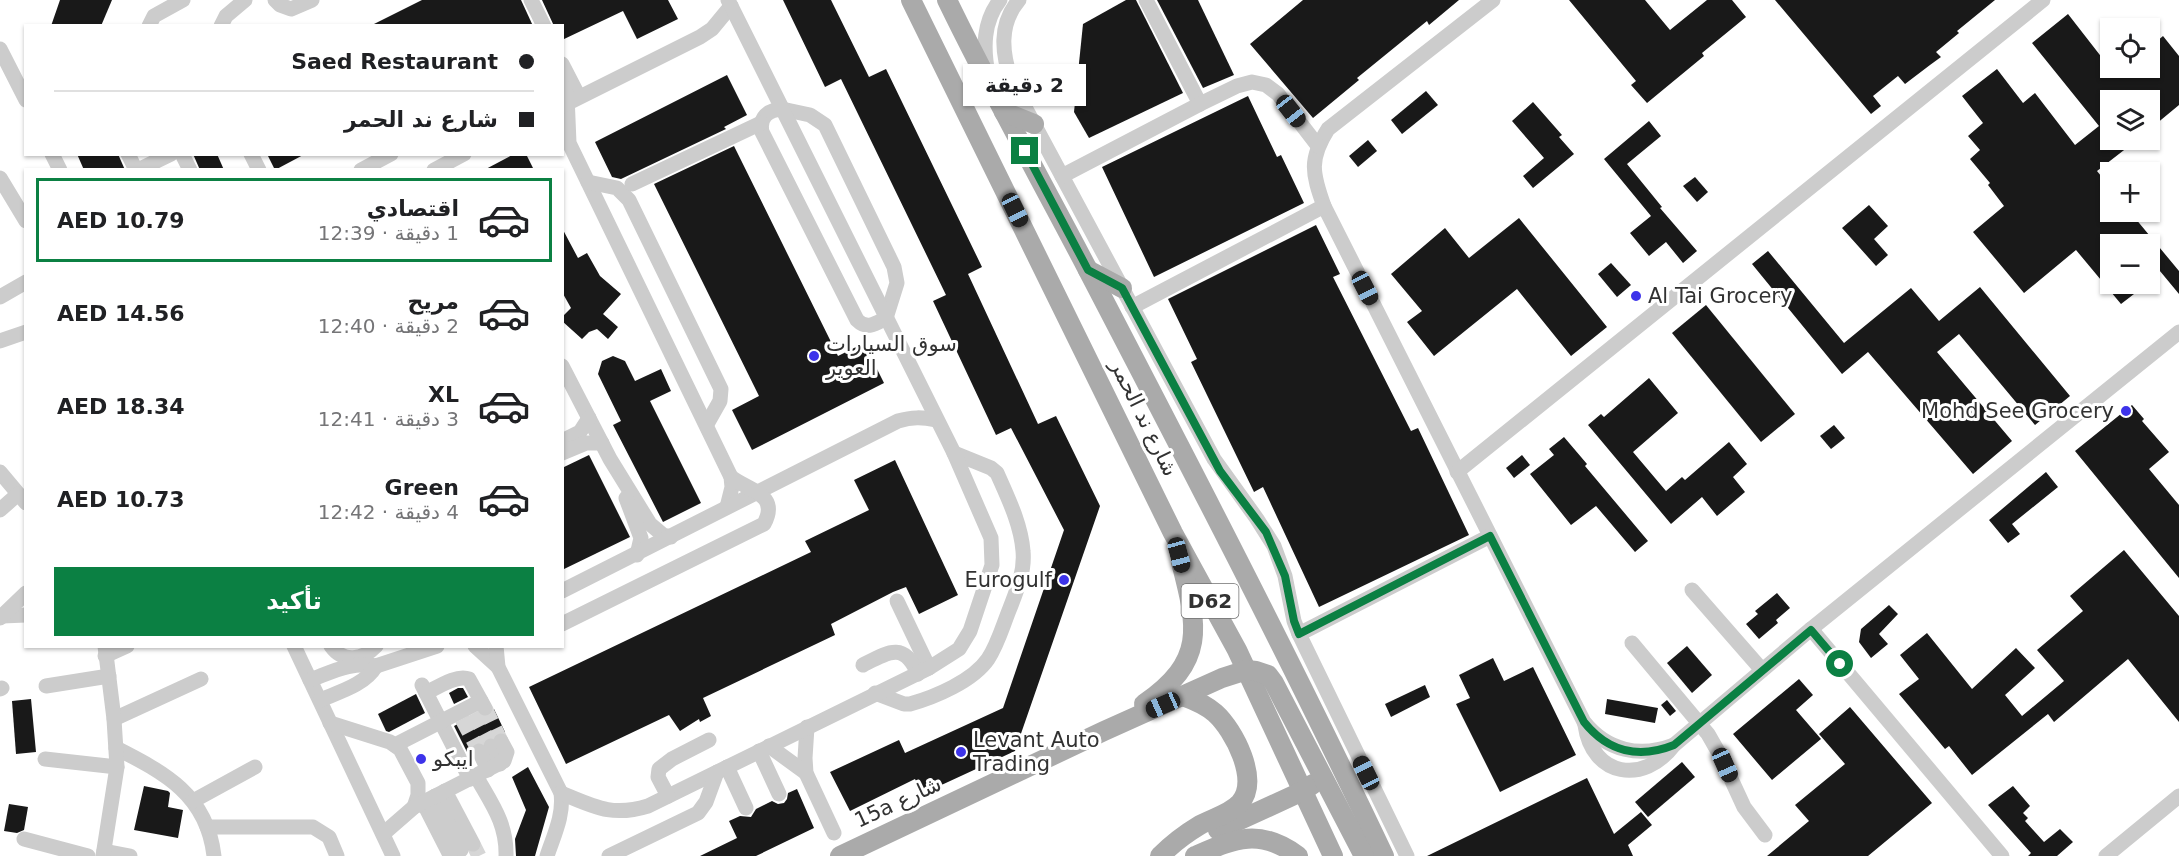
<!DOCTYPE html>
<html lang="ar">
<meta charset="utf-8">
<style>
body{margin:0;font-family:"DejaVu Sans",Cairo,sans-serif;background:#f2f2f2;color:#202124;direction:rtl;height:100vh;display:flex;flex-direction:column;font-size:22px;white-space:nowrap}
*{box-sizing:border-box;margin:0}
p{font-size:20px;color:#757577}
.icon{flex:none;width:33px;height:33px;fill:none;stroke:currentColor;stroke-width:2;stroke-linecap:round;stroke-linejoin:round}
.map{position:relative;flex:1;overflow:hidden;direction:ltr}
.drawer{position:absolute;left:24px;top:168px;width:540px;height:480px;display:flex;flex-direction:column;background:#fff;border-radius:0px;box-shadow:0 2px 4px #0004;direction:rtl}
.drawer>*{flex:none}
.hud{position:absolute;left:24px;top:24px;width:540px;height:132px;border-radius:0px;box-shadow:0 2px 4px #0004;direction:rtl;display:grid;align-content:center;height:132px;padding:0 30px;background:#fff}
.buttons{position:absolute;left:2100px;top:18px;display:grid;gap:12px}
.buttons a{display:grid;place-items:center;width:60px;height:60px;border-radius:0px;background:#fff;box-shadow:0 2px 4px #0004;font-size:30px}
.end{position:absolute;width:27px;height:27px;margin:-14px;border:8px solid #0b8043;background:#fff;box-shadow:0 0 0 3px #fff}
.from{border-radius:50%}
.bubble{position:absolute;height:42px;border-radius:0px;background:#fff;box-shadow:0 2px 4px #0004;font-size:20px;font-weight:700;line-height:42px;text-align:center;direction:rtl}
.car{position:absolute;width:18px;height:36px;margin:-18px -9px;border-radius:8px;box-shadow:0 0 4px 2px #0007;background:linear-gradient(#222 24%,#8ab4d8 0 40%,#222 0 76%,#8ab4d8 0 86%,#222 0)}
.hud b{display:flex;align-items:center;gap:21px;height:57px;font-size:22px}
.hud b+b{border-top:2px solid #e0e0e0}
.hud i{width:15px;height:15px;background:#202124}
ul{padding:10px 0 0;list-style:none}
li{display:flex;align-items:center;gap:18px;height:84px;margin:0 12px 9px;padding:0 18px;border:3px solid transparent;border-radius:0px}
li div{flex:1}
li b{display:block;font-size:22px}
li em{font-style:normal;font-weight:700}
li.active{border-color:#0b8043}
li>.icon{width:54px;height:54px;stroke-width:1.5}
.button{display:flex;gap:12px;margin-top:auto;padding:12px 30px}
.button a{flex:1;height:69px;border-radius:0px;background:#0b8043;color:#fff;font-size:24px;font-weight:700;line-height:69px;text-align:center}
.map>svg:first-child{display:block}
.building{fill:#191919}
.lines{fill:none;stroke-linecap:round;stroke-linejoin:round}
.minor-tunnel{stroke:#d6d6d6;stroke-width:15;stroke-dasharray:15 8;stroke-linecap:butt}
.minor{stroke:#ccc;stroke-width:15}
.major{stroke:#aaa;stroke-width:20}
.route{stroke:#0b8043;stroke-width:8}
.poi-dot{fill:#3d33ea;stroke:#fff;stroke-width:2}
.labels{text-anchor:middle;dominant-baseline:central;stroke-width:6;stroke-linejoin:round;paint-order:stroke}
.shield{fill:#fff;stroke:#707070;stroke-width:1.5}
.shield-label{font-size:20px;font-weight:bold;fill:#323232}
.poi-label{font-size:21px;fill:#323232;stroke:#fff;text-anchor:start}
.street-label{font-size:21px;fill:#323232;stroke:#fff}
</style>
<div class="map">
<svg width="2179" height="856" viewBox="0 0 2179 856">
<rect width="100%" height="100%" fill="#fff"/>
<g class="building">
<polygon points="60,0 112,0 101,26 51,26"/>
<polygon points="422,0 521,0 533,26 370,26"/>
<polygon points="542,0 668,0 678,19 637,39 623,11 562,40 562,26 554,26"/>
<polygon points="783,0 831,0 869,77 886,69 982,267 968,274 1038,424 1056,416 1100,506 1015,751 922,794 915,779 850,811 830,772 899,740 905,753 1003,708 1064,530 1011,428 996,435 933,301 946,295 841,79 825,87"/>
<polygon points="1126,0 1136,0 1183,93 1089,138 1074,112 1083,24"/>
<polygon points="1157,0 1198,0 1234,75 1203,88"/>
<polygon points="1303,0 1459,0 1429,25 1427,21 1357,78 1359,80 1313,118 1250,44"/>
<polygon points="1569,0 1645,0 1670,30 1707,0 1732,0 1746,17 1702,53 1704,56 1647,103 1631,85 1636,81"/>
<polygon points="1775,0 1995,0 1957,31 1959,33 1936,52 1941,57 1930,65 1905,84 1898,76 1873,96 1881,106 1871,114"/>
<polygon points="2068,14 2110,68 2150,68 2150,47 2163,36 2179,56 2179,105 2150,129 2150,100 2110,100 2110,140 2137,140 2097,171 2110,187 2110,212 2130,212 2179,271 2179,294 2150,259 2150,244 2110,244 2110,284 2147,284 2121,304 2076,250 2024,293 1973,232 2004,206 1988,185 1990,183 1970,159 1980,150 1968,136 1983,123 1962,96 1997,69 2023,103 2035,93 2075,145 2099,126 2032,43"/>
<polygon points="727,75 747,115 724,127 726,129 621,179 612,177 595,142"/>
<polygon points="1426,91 1438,105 1402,134 1391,120"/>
<polygon points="1248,96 1277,157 1281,155 1304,203 1154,277 1102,167"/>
<polygon points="1533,102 1562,135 1559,137 1574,154 1533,188 1523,176 1544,158 1512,121"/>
<polygon points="1649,121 1661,136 1627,164 1662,207 1660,208 1697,251 1683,263 1666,242 1649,256 1630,233 1651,216 1604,159"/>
<polygon points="1368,140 1377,151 1358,167 1349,156"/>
<polygon points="734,146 838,356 864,343 884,383 752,450 732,410 759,396 654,184"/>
<polygon points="77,154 118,154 125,170 84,170"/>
<polygon points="193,154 217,154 224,170 200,170"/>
<polygon points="267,154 305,154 275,170"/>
<polygon points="514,154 526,154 534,170 484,170"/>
<polygon points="1695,177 1708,192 1697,202 1683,186"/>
<polygon points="1869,205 1888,226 1874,239 1888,255 1876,266 1842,228"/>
<polygon points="1519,218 1607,327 1571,356 1517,289 1434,356 1407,322 1422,311 1391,274 1445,228 1469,258"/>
<polygon points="1316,225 1340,274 1333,277 1411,431 1418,428 1469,535 1319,607 1263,487 1254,492 1191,362 1197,359 1168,299"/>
<polygon points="562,228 578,258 587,253 600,276 621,294 603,314 618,327 608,339 597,329 589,332 582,339 562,321 562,317 571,308 562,292"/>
<polygon points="1768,251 1844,343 1911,288 1939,321 1980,287 2070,396 2035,425 1959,334 1937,352 2012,441 1973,474 1868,352 1842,374 1752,264"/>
<polygon points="1611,263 1631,285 1617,297 1598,274"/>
<polygon points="1706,305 1795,414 1761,442 1672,333"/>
<polygon points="613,356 625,361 635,381 661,369 671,391 650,401 701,503 663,522 613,425 621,421 598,374 602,361"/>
<polygon points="1649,378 1678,413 1633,452 1666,491 1682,477 1685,480 1729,442 1747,464 1733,477 1745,492 1717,516 1702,497 1671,524 1588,425 1601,414 1604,417"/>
<polygon points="2132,405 2144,419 2142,421 2169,452 2149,469 2179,505 2179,578 2075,451"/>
<polygon points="1834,425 1845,438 1831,449 1820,436"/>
<polygon points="1564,437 1587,464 1585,466 1648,541 1635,552 1596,506 1571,525 1530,474 1554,455 1549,449"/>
<polygon points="589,455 630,537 562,570 562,468"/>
<polygon points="1522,455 1530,465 1514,478 1506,468"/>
<polygon points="895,460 958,595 919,614 906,587 893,592 831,624 835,635 703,698 711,716 700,722 699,719 680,731 669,715 566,764 529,687 811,552 805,541 869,510 854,480"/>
<polygon points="2046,472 2058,487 2012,524 2020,534 2008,543 1989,520"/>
<polygon points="2124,550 2179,616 2179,722 2128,659 2054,722 2048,714 1972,775 1949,746 1945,749 1899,694 1919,679 1900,655 1927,633 1972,689 2016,648 2035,668 2005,695 2022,716 2064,681 2037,650 2083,611 2070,596"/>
<polygon points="1777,593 1790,608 1776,620 1778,623 1759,639 1746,624 1758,614 1755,611"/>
<polygon points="1889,605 1898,614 1879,634 1888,644 1871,658 1859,642 1861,629"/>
<polygon points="1687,646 1712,675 1692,693 1667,663"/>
<polygon points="1493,658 1504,681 1533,667 1576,755 1500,792 1456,704 1470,698 1459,675"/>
<polygon points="1799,679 1813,695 1796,710 1821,739 1772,780 1733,734"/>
<polygon points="1425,685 1430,697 1391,717 1385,704"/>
<polygon points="458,688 463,688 468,697 454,704 449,693"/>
<polygon points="416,694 425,713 389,732 386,731 378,714"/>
<polygon points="31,699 36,752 16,754 12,701"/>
<polygon points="1607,699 1658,708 1655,723 1605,714"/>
<polygon points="1667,700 1676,711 1670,716 1661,705"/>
<polygon points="1850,707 1932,803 1868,856 1767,856 1809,821 1795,805 1845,764 1819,734"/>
<polygon points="494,709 505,732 497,732 492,736 486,738 482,742 474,742 471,746 469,756 454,726 477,714 484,718 489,717"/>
<polygon points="1682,762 1695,777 1648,817 1635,802"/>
<polygon points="528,767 549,807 535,856 516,856 515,839 526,810 512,777"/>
<polygon points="1587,778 1614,834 1641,812 1652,825 1628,845 1633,856 1427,856"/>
<polygon points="144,786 168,791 170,793 168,807 183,810 178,838 134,830"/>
<polygon points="2013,786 2030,806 2023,813 2028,818 2025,821 2044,842 2060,829 2073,842 2057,856 2028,856 2031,853 1988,805"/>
<polygon points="797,789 814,828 756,856 700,856 737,838 729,821 740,816 751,817 756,809 772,801 778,804 784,803 787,799 788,793"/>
<polygon points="9,804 28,807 24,830 17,833 4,831"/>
</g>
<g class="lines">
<g class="minor-tunnel">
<polyline points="485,708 501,741"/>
<polyline points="474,713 491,746"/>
<polyline points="462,719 479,751"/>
<polyline points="473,844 479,856"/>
</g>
<g class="minor">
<polyline points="275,0 280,5 291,9 312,0"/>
<polyline points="531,0 544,26"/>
<path d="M1019 0C998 25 1002 54 1012 83L1214 459 1257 519 1274 546 1285 576 1294 621 1299 634 1407 856"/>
<polyline points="1146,0 1200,104"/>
<path d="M1493 0 1328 129C1309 159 1312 173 1324 206L1584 722C1607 751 1640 758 1674 745"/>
<polyline points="149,26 154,16 183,0"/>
<polyline points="221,26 226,16 245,0"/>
<polyline points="0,49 26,100"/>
<polyline points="562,64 578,95"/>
<path d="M988 74C983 48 983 22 1000 0"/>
<polyline points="562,86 567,95 569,143 731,477 732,487 727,507"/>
<polyline points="562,106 700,37 712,29 731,6"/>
<path d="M782 109 810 115 825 125 894 267 897 283 886 318C875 324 867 330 857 320L762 132C759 117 768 110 782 109Z"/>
<polyline points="52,154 60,170"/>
<polyline points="128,154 136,170"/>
<polyline points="182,154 190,170"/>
<polyline points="251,154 259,170"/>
<polyline points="138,170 171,154"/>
<polyline points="361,170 391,154"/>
<polyline points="434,170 464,154"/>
<polyline points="1062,176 1200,104 1237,86 1252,82 1266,85 1278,94 1318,146"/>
<polyline points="0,178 26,221"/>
<polyline points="588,182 617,188 629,200 721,389 720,401 707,424"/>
<polyline points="632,184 761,123"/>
<polyline points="0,297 26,282"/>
<polyline points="1132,307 1324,206"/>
<polyline points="0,341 26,332"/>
<polyline points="562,366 610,459 650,524 663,535 671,537"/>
<polyline points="562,441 580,432 589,418"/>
<polyline points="562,453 586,443 602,443"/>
<polyline points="0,472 26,503"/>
<polyline points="1457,472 2043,0"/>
<polyline points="626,498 641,538 637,555"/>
<polyline points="0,510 18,494"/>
<polyline points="1692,590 1762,670"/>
<path d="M562 591 898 421C912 417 922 417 936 420"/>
<polyline points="897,601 929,668"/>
<polyline points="2,616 26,615"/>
<polyline points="0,618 26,593"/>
<path d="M562 624 764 524C780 494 749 491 731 477"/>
<polyline points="1811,629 2002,856"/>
<polyline points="1299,634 1490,536"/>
<polyline points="1632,643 1708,734 1720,755 1744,807 1765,835"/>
<polyline points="294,646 393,856"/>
<path d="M331 646C343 663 363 660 376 646"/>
<polyline points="475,646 498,667"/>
<path d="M496 646 498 667 561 793C564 815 554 835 547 856"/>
<polyline points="105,656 127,646"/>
<path d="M863 665C888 652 904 641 918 674"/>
<path d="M310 680C332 672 352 661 376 666L437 646"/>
<polyline points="422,685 470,779"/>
<polyline points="46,686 109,676"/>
<polyline points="0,689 2,688"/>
<path d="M426 693C438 687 457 674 469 679L485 708"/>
<path d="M875 693 904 704H910C935 697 973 681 988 659 998 644 1003 625 1010 608 1017 590 1025 571 1023 551 1021 524 1008 498 997 473L991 468 954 453"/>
<path d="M320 700C339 692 365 685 376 666"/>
<polyline points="114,719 201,679"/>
<polyline points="330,723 390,742 400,749 418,783 418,795 414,807"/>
<path d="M1585 725C1592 777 1644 785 1674 745L1811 629 2179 332"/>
<polyline points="807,727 805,758 806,773 834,833"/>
<polyline points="395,745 481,701"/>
<polyline points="491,746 500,764"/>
<polyline points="769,746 806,773"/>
<path d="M116 748C165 773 207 795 214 856"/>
<polyline points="479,751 488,770"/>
<polyline points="759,751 779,794"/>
<polyline points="45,759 117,767"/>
<polyline points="727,767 746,808"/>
<path d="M476 776C491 803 507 823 506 856"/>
<polyline points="445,791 473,844"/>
<path d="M561 793C595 807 612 817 648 806L929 668 959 649 970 631 992 565 991 538 954 453 728 0"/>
<polyline points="435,796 461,850"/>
<polyline points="668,796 658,777 659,769 672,759 709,740"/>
<polyline points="193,801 255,767"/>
<polyline points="423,802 450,855"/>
<polyline points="207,827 313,827 329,837 337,856"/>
<polyline points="383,834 414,807 504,761 507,752 501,741"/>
<polyline points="24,839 88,856"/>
<polyline points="104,851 130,856"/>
<polyline points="103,856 117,767 114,719 105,646"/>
<polyline points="609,856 698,813 706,802 717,772"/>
<polyline points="2106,856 2179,796"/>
</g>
<g class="major">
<polyline points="911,0 1173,533 1237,650 1333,856"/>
<path d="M947 0C991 91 1041 180 1088 270 1189 464 1290 658 1384 856"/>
<polyline points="1004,112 1034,124"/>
<polyline points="1088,270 1122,288"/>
<path d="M1144 704C1206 661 1198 628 1181 562"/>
<polyline points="1218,830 1303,791 1313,784"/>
<polyline points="840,856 1104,731 1222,678 1247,670 1256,671 1268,675 1274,683 1364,856"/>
<path d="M1160 856C1172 844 1185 834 1200 825 1213 818 1230 814 1240 803 1260 780 1234 730 1215 713 1206 705 1194 700 1183 696"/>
<path d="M1195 856C1234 839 1259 827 1298 856"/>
</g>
</g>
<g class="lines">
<path class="route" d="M1025 151 1088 270 1122 288 1220 471 1266 532 1285 576 1294 621 1299 634 1490 536 1584 722C1608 752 1639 759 1674 745L1811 630 1840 664"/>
</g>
<g class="poi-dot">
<circle cx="1636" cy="296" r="6"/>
<circle cx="814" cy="356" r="6"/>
<circle cx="2126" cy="411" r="6"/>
<circle cx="1064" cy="580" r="6"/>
<circle cx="961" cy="752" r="6"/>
<circle cx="421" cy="759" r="6"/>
</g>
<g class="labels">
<rect class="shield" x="1181.5" y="584" width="57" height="34" rx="4.5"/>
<g class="shield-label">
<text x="1210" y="601">D62</text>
</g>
<g class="poi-label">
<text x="1648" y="296">Al Tai Grocery</text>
<text x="826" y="344">سوق السيارات<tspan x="826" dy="24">العوير</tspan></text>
<text x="2114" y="411" text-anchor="end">Mohd See Grocery</text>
<text x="1052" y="580" text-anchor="end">Eurogulf</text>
<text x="973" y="740">Levant Auto<tspan x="973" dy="24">Trading</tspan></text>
<text x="433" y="759">ايبكو</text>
</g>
<g class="street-label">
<text transform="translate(1144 418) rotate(64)">شارع ند الحمر</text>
<text transform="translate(898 802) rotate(-25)">15a شارع</text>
</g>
</g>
</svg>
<div class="buttons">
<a><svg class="icon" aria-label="locate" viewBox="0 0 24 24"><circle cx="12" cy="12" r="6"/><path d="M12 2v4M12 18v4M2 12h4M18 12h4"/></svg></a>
<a><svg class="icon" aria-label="layers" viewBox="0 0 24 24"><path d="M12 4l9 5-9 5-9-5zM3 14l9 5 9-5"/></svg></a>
<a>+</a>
<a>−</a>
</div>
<i class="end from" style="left:1840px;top:664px"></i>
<i class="end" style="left:1025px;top:151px"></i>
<div class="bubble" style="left:963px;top:64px;width:123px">2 دقيقة</div>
<i class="car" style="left:1291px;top:111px;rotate:142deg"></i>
<i class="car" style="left:1015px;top:210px;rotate:154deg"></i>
<i class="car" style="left:1365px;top:288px;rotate:153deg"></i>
<i class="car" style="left:1179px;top:555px;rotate:165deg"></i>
<i class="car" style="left:1163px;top:705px;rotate:246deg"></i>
<i class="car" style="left:1725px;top:765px;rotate:156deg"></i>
<i class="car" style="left:1366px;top:773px;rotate:334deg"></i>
<div class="hud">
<b><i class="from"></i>Saed Restaurant</b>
<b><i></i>شارع ند الحمر</b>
</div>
<section class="drawer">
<ul>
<li class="active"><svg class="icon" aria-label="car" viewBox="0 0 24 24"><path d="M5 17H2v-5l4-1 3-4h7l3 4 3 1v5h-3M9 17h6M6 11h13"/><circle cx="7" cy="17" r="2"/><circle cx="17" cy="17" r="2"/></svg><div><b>اقتصادي</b><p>1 دقيقة · 12:39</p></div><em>AED 10.79</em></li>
<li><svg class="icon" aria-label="car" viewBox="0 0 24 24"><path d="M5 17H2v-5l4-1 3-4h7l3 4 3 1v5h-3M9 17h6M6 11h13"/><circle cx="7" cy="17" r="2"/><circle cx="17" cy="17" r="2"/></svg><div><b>مريح</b><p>2 دقيقة · 12:40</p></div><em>AED 14.56</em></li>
<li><svg class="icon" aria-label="car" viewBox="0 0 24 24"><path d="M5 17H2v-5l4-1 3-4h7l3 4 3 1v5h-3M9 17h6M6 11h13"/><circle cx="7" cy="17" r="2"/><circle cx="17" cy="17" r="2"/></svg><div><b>XL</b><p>3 دقيقة · 12:41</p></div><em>AED 18.34</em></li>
<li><svg class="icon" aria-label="car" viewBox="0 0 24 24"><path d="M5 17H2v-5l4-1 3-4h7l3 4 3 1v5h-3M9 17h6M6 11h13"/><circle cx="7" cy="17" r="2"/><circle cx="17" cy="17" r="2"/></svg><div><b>Green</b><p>4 دقيقة · 12:42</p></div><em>AED 10.73</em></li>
</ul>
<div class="button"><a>تأكيد</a></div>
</section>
</div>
